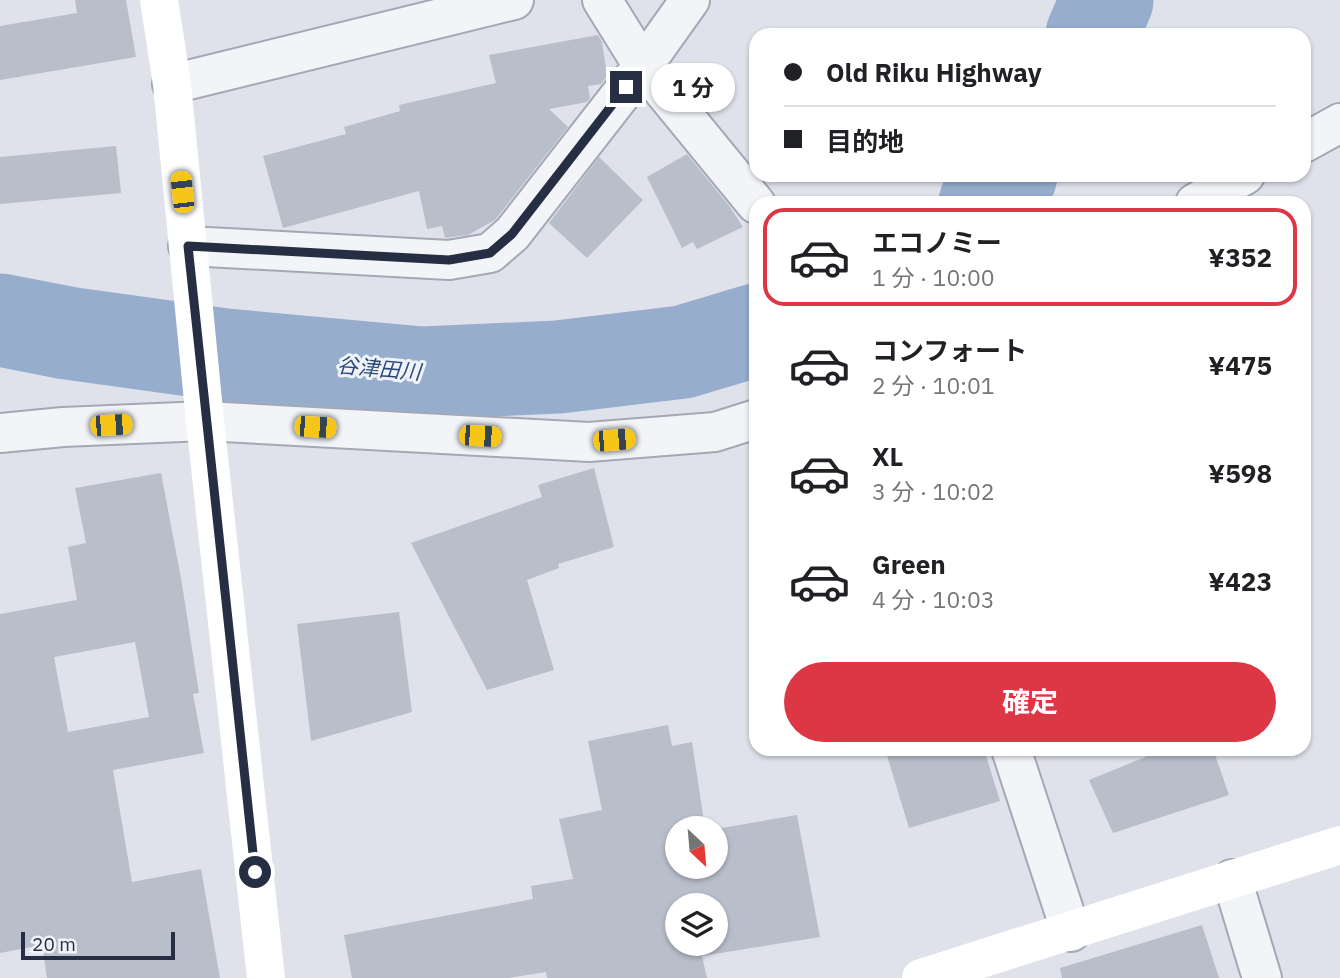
<!DOCTYPE html>
<html lang="ja">
<meta charset="utf-8">
<style>
body{margin:0;font-family:"IBM Plex Sans","Noto Sans JP",sans-serif;background:#f6f6f6;color:#202124;height:100vh;display:flex;flex-direction:column;font-size:26px;white-space:nowrap}
*{box-sizing:border-box;margin:0}
p{font-size:23px;color:#757577}
.icon{flex:none;width:38px;height:38px;fill:none;stroke:currentColor;stroke-width:2;stroke-linecap:round;stroke-linejoin:round}
.map{position:relative;flex:1;overflow:hidden}
.panel{position:absolute;left:749px;top:196px;width:562px;height:560px;display:flex;flex-direction:column;background:#fff;border-radius:21px;box-shadow:0 2px 5px #0004}
.panel>*{flex:none}
.guide{position:absolute;left:749px;top:28px;width:562px;height:154px;border-radius:21px;box-shadow:0 2px 5px #0004;display:grid;align-content:center;height:154px;padding:0 35px;background:#fff}
.needle{width:46px;rotate:154deg}
.fabs{position:absolute;left:665px;top:816px;display:grid;gap:14px}
.fabs a{display:grid;place-items:center;width:63px;height:63px;border-radius:50%;background:#fff;box-shadow:0 2px 5px #0004;font-size:35px}
.scale{position:absolute;left:21px;bottom:18px;width:154px;box-sizing:border-box;padding-left:7px;border:4px solid #262e43;border-top:0;font-size:19px;line-height:24px;white-space:nowrap;color:#262e43;-webkit-text-stroke:5px #eff2f7;paint-order:stroke}
.end{position:absolute;width:32px;height:32px;margin:-16px;border:9px solid #262e43;background:#fff;box-shadow:0 0 0 4px #fff}
.from{border-radius:50%}
.bubble{position:absolute;height:49px;border-radius:24px;background:#fff;box-shadow:0 2px 5px #0004;font-size:23px;font-weight:700;line-height:49px;text-align:center}
.car{position:absolute;width:21px;height:42px;margin:-21px -10px;border-radius:9px;box-shadow:0 0 5px 2px #0007;background:linear-gradient(#f5c518 24%,#345 0 40%,#f5c518 0 76%,#345 0 86%,#f5c518 0)}
.guide b{display:flex;align-items:center;gap:24px;height:66px;font-size:26px}
.guide b+b{border-top:2px solid #e0e0e0}
.guide i{width:18px;height:18px;background:#202124}
ul{padding:12px 0 0;list-style:none}
li{display:flex;align-items:center;gap:21px;height:98px;margin:0 14px 10px;padding:0 21px;border:4px solid transparent;border-radius:21px}
li div{flex:1}
li b{display:block;font-size:26px}
li em{font-style:normal;font-weight:700}
li.on{border-color:#dd3644}
li>.icon{width:63px;height:63px;stroke-width:1.5}
.button{display:flex;gap:14px;margin-top:auto;padding:14px 35px}
.button a{flex:1;height:80px;border-radius:42px;background:#dd3644;color:#fff;font-size:28px;font-weight:700;line-height:80px;text-align:center}
.map>svg:first-child{display:block}
.lines{fill:none;stroke-linecap:round;stroke-linejoin:round}
.river{stroke:#96adce;stroke-width:93}
.building{fill:#b8beca;fill-rule:evenodd}
.street-casing{stroke:#a4a8b5;stroke-width:42}
.street{stroke:#f2f4f8;stroke-width:38}
.secondary{stroke:#fff;stroke-width:38}
.route{stroke:#262e43;stroke-width:9}
.labels{text-anchor:middle;dominant-baseline:central;stroke-width:6;stroke-linejoin:round;paint-order:stroke}
.water-label{font-size:21px;font-style:italic;fill:#2b4a7b;stroke:#eff2f7}
</style>
<div class="map">
<svg width="1340" height="978" viewBox="0 0 1340 978">
<rect width="100%" height="100%" fill="#dfe2ea"/>
<g class="lines">
<g class="river">
<polyline points="1092,35 1107,0"/>
<polyline points="985,203 1011,175"/>
<polyline points="0,320 67,333 226,355 422,373 558,367 683,352 756,330"/>
</g>
</g>
<g class="building">
<polygon points="75,0 126,0 136,57 0,80 0,26 77,13"/>
<polygon points="598,35 602,42 607,76 601,84 588,86 590,98 587,102 549,109 568,127 495,220 468,235 445,238 442,226 427,229 419,191 283,228 263,156 346,134 344,127 400,111 399,105 496,83 489,55"/>
<polygon points="116,146 121,193 0,204 0,157"/>
<polygon points="687,154 730,207 743,227 697,249 693,242 682,248 647,177"/>
<polygon points="599,157 643,200 587,258 549,223"/>
<polygon points="594,468 614,547 558,564 559,568 527,580 554,670 487,690 411,543 542,497 538,485"/>
<path d="M161 473 181 578 199 693 193 694 204 753 113 770 132 882 201 869 220 978H47L42 945 0 953V614L77 600 68 547 86 543 75 488ZM135 642 149 717 68 732 54 657Z"/>
<polygon points="399,612 412,712 311,741 297,624"/>
<path d="M668 725 672 746 692 742 705 828H677V866H716V829L797 815 820 937 702 956 707 978H547L546 972 508 978H352L344 935 533 899 531 886 573 879 559 819 602 810 588 741ZM677 905H716V943H677Z"/>
<polygon points="885,749 984,749 1000,801 909,828"/>
<polygon points="1165,749 1213,749 1229,795 1113,833 1089,780"/>
<polygon points="1202,925 1219,978 1062,978 1060,968"/>
</g>
<g class="lines">
<g class="street-casing">
<g id="street">
<polyline points="602,0 643,66 756,204"/>
<polyline points="172,84 514,0"/>
<polyline points="1304,143 1340,123"/>
<polyline points="1195,203 1245,175"/>
<polyline points="188,246 449,260 490,253 512,234 643,66 690,0"/>
<polyline points="0,433 63,427 205,421 589,442 715,432 756,419"/>
<polyline points="1011,749 1071,932"/>
<polyline points="1232,879 1262,978"/>
</g>
</g>
<use href="#street" class="street"/>
<g class="secondary">
<polyline points="159,0 172,84 205,421 266,978"/>
<polyline points="921,978 1340,845"/>
</g>
</g>
<g class="lines">
<polyline class="route" points="255,872 188,246 449,260 490,253 512,234 626,87"/>
</g>
<g class="labels">
<g class="water-label">
<text transform="translate(379 368) rotate(5)">谷津田川</text>
</g>
</g>
</svg>
<div class="fabs">
<a><svg class="needle" viewBox="-14 -14 28 28"><path d="M0-13l5 13h-10z" fill="#e53935"/><path d="M0 13l5-13h-10z" fill="#757577"/></svg></a>
<a><svg class="icon" aria-label="layers" viewBox="0 0 24 24"><path d="M12 4l9 5-9 5-9-5zM3 14l9 5 9-5"/></svg></a>
</div>
<div class="scale">20 m</div>
<i class="end from" style="left:255px;top:872px"></i>
<i class="end" style="left:626px;top:87px"></i>
<div class="bubble" style="left:651px;top:63px;width:84px">1 分</div>
<i class="car" style="left:182px;top:192px;rotate:354deg"></i>
<i class="car" style="left:111px;top:425px;rotate:87deg"></i>
<i class="car" style="left:315px;top:427px;rotate:93deg"></i>
<i class="car" style="left:480px;top:436px;rotate:93deg"></i>
<i class="car" style="left:614px;top:440px;rotate:85deg"></i>
<div class="guide">
<b><i class="from"></i>Old Riku Highway</b>
<b><i></i>目的地</b>
</div>
<section class="panel">
<ul>
<li class="on"><svg class="icon" aria-label="car" viewBox="0 0 24 24"><path d="M5 17H2v-5l4-1 3-4h7l3 4 3 1v5h-3M9 17h6M6 11h13"/><circle cx="7" cy="17" r="2"/><circle cx="17" cy="17" r="2"/></svg><div><b>エコノミー</b><p>1 分 · 10:00</p></div><em>¥352</em></li>
<li><svg class="icon" aria-label="car" viewBox="0 0 24 24"><path d="M5 17H2v-5l4-1 3-4h7l3 4 3 1v5h-3M9 17h6M6 11h13"/><circle cx="7" cy="17" r="2"/><circle cx="17" cy="17" r="2"/></svg><div><b>コンフォート</b><p>2 分 · 10:01</p></div><em>¥475</em></li>
<li><svg class="icon" aria-label="car" viewBox="0 0 24 24"><path d="M5 17H2v-5l4-1 3-4h7l3 4 3 1v5h-3M9 17h6M6 11h13"/><circle cx="7" cy="17" r="2"/><circle cx="17" cy="17" r="2"/></svg><div><b>XL</b><p>3 分 · 10:02</p></div><em>¥598</em></li>
<li><svg class="icon" aria-label="car" viewBox="0 0 24 24"><path d="M5 17H2v-5l4-1 3-4h7l3 4 3 1v5h-3M9 17h6M6 11h13"/><circle cx="7" cy="17" r="2"/><circle cx="17" cy="17" r="2"/></svg><div><b>Green</b><p>4 分 · 10:03</p></div><em>¥423</em></li>
</ul>
<div class="button"><a>確定</a></div>
</section>
</div>
